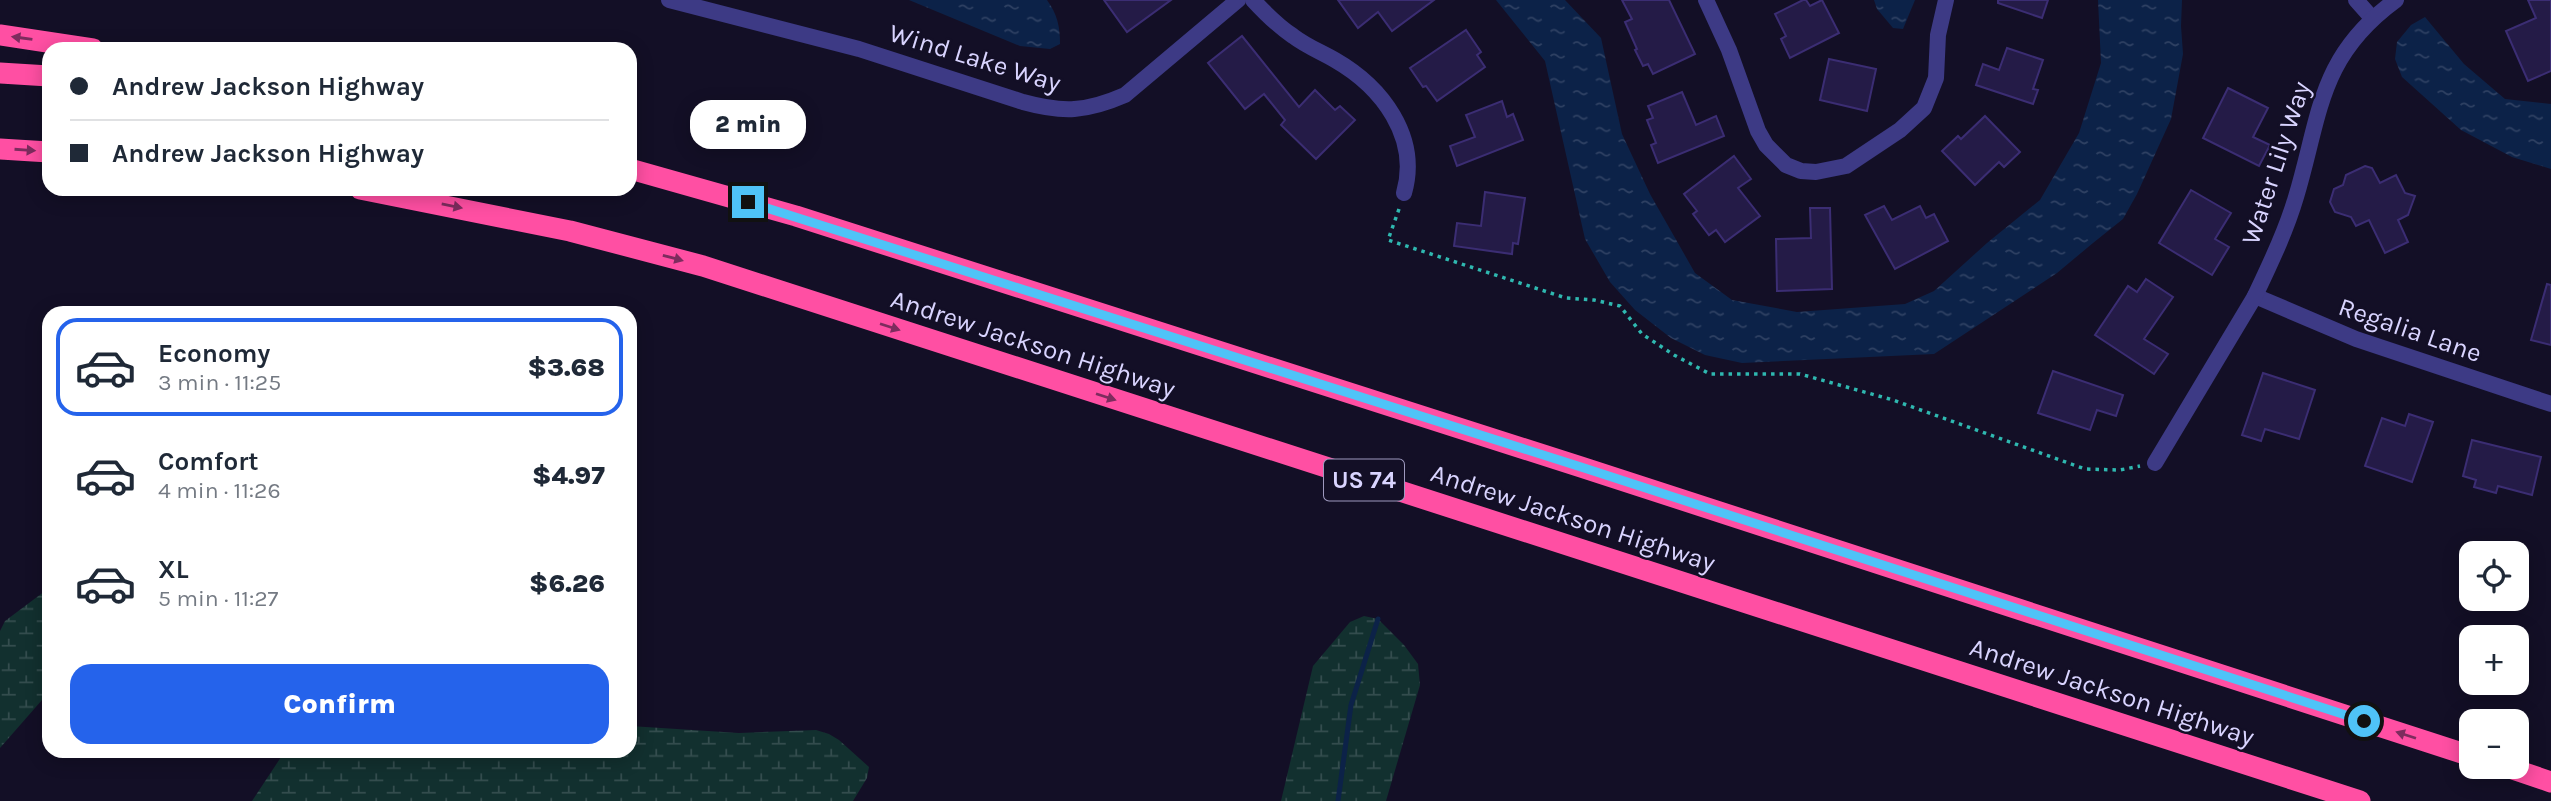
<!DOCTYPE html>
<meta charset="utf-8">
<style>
body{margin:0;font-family:Karla,sans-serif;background:#f6f6f7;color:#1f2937;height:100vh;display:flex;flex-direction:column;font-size:26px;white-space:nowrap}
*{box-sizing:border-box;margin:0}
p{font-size:23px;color:#747a83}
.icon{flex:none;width:38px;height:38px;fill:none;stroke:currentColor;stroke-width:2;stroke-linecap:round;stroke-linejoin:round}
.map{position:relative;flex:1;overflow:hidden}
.sheet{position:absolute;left:42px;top:306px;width:595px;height:452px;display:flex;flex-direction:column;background:#fff;border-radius:21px;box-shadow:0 4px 18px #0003}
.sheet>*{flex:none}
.hud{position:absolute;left:42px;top:42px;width:595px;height:154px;border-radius:21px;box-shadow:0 4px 18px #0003;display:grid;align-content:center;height:154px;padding:0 28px;background:#fff}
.fabs{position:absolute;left:2459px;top:541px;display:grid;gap:14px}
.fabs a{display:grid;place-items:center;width:70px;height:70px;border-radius:14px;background:#fff;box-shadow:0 4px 18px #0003;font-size:35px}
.end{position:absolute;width:32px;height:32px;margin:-16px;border:9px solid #4fc3f7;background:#111;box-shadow:0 0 0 4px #111}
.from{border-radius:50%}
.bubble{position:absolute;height:49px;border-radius:21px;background:#fff;box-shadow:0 4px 18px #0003;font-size:23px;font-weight:800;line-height:49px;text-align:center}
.hud b{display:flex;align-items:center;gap:24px;height:66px;font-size:26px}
.hud b+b{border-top:2px solid #e0e1e3}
.hud i{width:18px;height:18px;background:#1f2937}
ul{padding:12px 0 0;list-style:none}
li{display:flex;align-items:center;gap:21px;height:98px;margin:0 14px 10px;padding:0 14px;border:4px solid transparent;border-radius:21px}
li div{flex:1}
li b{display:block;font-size:26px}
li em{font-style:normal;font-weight:800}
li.current{border-color:#2563eb}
li>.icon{width:63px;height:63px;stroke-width:1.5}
.cta{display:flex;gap:14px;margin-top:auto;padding:14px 28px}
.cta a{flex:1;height:80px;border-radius:21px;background:#2563eb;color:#fff;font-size:28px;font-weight:800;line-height:80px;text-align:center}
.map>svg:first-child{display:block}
.wetland{fill:url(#wetland-marsh)}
.water{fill:url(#water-ripples)}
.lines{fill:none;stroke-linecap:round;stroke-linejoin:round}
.stream{stroke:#0c2248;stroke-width:5}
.building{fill:#241b47;stroke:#3b2d73;stroke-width:2}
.path{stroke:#2fb8b0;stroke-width:3.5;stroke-dasharray:3.5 5;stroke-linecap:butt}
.street{stroke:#3d3a85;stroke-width:16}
.highway{stroke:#ff4fa3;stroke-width:21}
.oneway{fill:#7d2c5e}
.route{stroke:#4fc3f7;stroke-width:9}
.labels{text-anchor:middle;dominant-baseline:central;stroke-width:5;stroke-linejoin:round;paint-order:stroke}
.shield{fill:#130f26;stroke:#9e99be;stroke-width:2}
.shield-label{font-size:24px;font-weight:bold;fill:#d9d4ff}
.street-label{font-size:26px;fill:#d9d4ff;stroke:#130f26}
</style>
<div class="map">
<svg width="2551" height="801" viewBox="0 0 2551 801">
<defs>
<pattern id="wetland-marsh" width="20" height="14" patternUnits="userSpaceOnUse" patternTransform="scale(1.75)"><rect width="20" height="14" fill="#12302f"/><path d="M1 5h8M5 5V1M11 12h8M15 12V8" fill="none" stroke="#344d4e"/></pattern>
<pattern id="water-ripples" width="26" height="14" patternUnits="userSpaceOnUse" patternTransform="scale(1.75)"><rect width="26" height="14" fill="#0c2248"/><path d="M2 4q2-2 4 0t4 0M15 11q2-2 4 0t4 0" fill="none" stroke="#2f4163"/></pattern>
</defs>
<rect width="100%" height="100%" fill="#130f26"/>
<g class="wetland">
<polygon points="49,588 49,692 0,748 0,631 5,621"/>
<polygon points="1364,616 1378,619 1404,645 1418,664 1420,685 1386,801 1281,801 1313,666 1350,622"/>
<polygon points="630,726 739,733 816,730 829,734 839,740 869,767 867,778 853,801 252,801 285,751 630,751"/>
</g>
<g class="water">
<path d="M909 0H1047C1057 14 1060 26 1060 44L1050 49 1020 46Z"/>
<polygon points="1496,0 1565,0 1601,38 1622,134 1650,194 1695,273 1732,300 1797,312 1905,304 1934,291 1987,243 2040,200 2079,133 2101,63 2098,0 2182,0 2181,26 2183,54 2171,119 2137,194 2123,219 2093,243 2057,273 1934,354 1742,363 1705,355 1671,338 1635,310 1610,282 1585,239 1545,61"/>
<polygon points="1874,0 1915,0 1903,29 1893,28 1877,9"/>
<polygon points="2425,17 2464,64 2505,99 2551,104 2551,169 2512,157 2461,130 2402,77 2395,59 2397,42 2411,25"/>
</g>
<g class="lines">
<polyline class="stream" points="1338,801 1351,705 1378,619"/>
</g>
<g class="building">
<polygon points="1104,0 1171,0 1127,32"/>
<polygon points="1338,0 1434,0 1392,31 1378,12 1358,28"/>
<polygon points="1622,0 1669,0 1695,54 1653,74 1648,64 1643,66 1635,50 1637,49 1625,22 1632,19"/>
<polygon points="1803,0 1806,0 1810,6 1822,0 1839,33 1790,58 1781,39 1786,36 1775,14"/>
<polygon points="1998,0 2048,0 2042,18 1998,3"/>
<polygon points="2528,0 2551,0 2551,71 2528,81 2506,31 2536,18"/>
<polygon points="1466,30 1481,52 1477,55 1485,67 1437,101 1426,86 1423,87 1410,68"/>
<polygon points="1242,36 1299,107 1315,90 1335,110 1340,106 1355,120 1316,159 1281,125 1285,120 1264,94 1245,109 1208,63"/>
<polygon points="2007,48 2043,60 2033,89 2038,90 2033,104 1976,85 1983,64 1999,70"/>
<polygon points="1829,59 1876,69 1867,111 1820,100"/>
<polygon points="2228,88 2268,108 2253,137 2270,145 2259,166 2203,138"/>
<polygon points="1682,92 1696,125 1716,116 1724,136 1658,163 1651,145 1656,143 1647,120 1653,118 1648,106"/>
<polygon points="1502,101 1507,117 1513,114 1523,140 1457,166 1450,146 1475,137 1466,115"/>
<polygon points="1985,116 2020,152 2004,167 1999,162 1975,185 1942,151 1958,136 1961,139"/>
<polygon points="1734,156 1751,179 1738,188 1760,216 1725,242 1716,230 1709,235 1693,214 1697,211 1684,194"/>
<polygon points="2365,166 2372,168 2380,183 2396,175 2405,193 2415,196 2408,215 2398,220 2408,242 2385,253 2369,220 2356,226 2351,217 2335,212 2330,202 2334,189 2343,185 2346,175"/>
<polygon points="2191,190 2231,213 2215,239 2229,247 2212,275 2159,243"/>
<polygon points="1485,192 1525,198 1518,244 1513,243 1512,254 1454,246 1457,223 1481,226"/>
<polygon points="1884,206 1892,220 1920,206 1926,218 1934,214 1948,241 1895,269 1865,215"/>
<polygon points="1810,208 1830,208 1832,289 1777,291 1776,239 1811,238"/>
<polygon points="2146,279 2173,297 2144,339 2168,354 2154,374 2095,335 2128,286 2137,292"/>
<polygon points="2547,284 2551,285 2551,345 2531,340"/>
<polygon points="2053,371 2123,395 2116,416 2097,410 2090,430 2038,413"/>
<polygon points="2263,373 2315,390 2299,439 2265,429 2261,441 2242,435"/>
<polygon points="2409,414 2433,422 2412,482 2365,466 2382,418 2405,426"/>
<polygon points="2472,440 2541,457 2532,495 2498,486 2496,493 2474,487 2476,480 2463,476"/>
</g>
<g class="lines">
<polyline class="path" points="1399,209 1388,240 1566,298 1594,300 1620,306 1642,334 1674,355 1710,374 1800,374 1893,400 2085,469 2120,470 2140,466"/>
<g class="street">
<path d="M669 0 859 49 1023 102C1063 113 1086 112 1125 95L1238 0"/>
<path d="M1253 0C1265 13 1278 26 1293 36 1306 46 1321 52 1335 60 1382 87 1420 137 1404 193"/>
<polyline points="1706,0 1729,50 1758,131 1766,145 1786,165 1801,171 1816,172 1846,166 1900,130 1924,108 1936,78 1938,35 1946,0"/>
<polyline points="2356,0 2372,18"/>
<polyline points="2255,296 2356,339 2551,404"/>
<path d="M2155 463 2255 296C2270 264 2286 231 2296 197 2321 114 2318 57 2396 0"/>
</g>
<g class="highway">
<polyline points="0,35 93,49"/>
<polyline points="0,73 49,76"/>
<polyline points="0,149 49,152"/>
<polyline points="630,169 796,216 1581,467 2471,756"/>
<polyline points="360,189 570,231 703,266 2360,801"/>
<polyline points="2504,766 2551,782"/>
</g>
</g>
<defs><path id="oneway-solid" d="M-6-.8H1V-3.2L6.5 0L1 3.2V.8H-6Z" transform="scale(1.75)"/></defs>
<g class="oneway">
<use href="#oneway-solid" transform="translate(22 38) rotate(-172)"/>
<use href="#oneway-solid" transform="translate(25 150) rotate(4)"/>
<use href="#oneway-solid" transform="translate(452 206) rotate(11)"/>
<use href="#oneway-solid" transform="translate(673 258) rotate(15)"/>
<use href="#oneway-solid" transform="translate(890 327) rotate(18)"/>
<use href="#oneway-solid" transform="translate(1106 397) rotate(18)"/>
<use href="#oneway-solid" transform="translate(2406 735) rotate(-162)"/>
</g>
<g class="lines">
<polyline class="route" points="748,202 1581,467 2364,721"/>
</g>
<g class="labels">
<rect class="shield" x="1324" y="459.5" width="80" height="41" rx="5"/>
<g class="shield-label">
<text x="1364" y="480">US 74</text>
</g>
<g class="street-label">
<text transform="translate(975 58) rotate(17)">Wind Lake Way</text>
<text transform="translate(2276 163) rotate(-72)">Water Lily Way</text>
<text transform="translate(2410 330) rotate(19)">Regalia Lane</text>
<text transform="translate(1033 344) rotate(18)">Andrew Jackson Highway</text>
<text transform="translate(1573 518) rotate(18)">Andrew Jackson Highway</text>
<text transform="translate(2112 692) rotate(18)">Andrew Jackson Highway</text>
</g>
</g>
</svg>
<div class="fabs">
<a><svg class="icon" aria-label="locate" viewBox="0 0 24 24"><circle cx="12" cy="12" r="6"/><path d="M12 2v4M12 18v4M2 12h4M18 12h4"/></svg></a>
<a>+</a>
<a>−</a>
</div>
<i class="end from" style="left:2364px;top:721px"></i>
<i class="end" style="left:748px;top:202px"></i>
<div class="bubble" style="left:690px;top:100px;width:116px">2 min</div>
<div class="hud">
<b><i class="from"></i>Andrew Jackson Highway</b>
<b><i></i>Andrew Jackson Highway</b>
</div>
<section class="sheet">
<ul>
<li class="current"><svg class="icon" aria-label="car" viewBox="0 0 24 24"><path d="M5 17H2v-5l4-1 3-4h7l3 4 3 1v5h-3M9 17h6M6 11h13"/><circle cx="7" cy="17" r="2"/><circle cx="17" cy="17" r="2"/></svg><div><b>Economy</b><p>3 min · 11:25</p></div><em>$3.68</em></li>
<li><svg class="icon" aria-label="car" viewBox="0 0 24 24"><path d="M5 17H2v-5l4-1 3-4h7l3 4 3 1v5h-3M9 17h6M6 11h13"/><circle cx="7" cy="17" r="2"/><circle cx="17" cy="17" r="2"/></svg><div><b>Comfort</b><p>4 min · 11:26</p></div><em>$4.97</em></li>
<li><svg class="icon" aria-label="car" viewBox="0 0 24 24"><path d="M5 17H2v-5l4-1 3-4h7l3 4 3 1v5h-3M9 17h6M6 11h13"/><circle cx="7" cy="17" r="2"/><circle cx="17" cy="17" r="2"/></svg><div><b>XL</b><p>5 min · 11:27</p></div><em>$6.26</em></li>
</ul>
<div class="cta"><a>Confirm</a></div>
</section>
</div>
